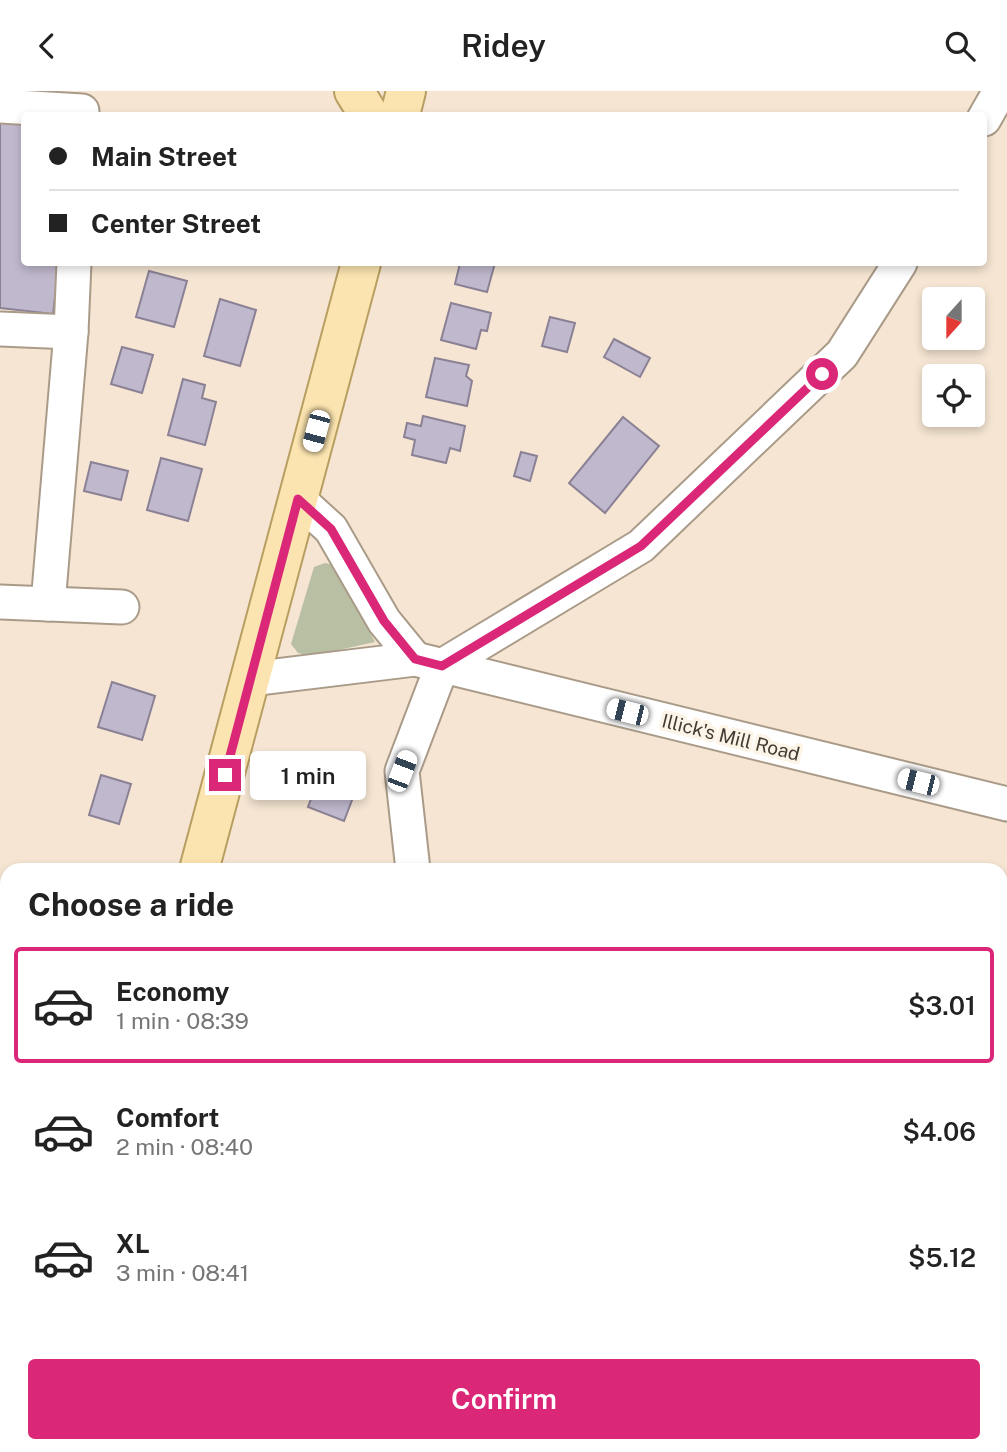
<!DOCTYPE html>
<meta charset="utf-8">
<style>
body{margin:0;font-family:"Public Sans",sans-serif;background:#f2f2f2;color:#222;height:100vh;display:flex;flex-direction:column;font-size:26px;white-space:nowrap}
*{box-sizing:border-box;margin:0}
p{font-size:23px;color:#767676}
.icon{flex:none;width:38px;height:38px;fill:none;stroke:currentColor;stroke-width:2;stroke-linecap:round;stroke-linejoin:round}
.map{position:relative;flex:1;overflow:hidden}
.sheet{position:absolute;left:0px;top:772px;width:1008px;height:590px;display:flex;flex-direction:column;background:#fff;border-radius:21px 21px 0 0;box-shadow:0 4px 10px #0003}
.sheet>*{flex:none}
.top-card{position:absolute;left:21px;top:21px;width:966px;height:154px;border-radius:7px;box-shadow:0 4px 10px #0003;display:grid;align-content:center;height:154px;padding:0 28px;background:#fff}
.needle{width:46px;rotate:201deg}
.controls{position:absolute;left:922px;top:196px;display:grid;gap:14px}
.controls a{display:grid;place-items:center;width:63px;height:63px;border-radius:7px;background:#fff;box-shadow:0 4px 10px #0003;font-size:35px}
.end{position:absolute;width:32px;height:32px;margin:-16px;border:9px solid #db2777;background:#fff;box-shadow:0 0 0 4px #fff}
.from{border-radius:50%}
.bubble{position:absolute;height:49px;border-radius:7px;background:#fff;box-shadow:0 4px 10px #0003;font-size:23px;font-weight:600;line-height:49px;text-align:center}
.car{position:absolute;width:21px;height:42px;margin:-21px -10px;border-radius:9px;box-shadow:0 0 5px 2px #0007;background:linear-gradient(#fff 24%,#345 0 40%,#fff 0 76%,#345 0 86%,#fff 0)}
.top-card b{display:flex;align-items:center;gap:24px;height:66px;font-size:26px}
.top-card b+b{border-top:2px solid #e0e0e0}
.top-card i{width:18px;height:18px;background:#222}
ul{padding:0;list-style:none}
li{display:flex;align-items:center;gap:21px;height:116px;margin:0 14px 10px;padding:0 14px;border:4px solid transparent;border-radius:7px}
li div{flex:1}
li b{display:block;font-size:26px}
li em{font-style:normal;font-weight:600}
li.selected{border-color:#db2777}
li>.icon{width:63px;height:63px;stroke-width:1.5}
h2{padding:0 28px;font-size:32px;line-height:84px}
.primary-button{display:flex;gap:14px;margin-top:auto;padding:14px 28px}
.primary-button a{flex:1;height:80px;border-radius:7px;background:#db2777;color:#fff;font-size:28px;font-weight:600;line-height:80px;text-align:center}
header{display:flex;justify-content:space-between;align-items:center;height:91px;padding:0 28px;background:#fff;font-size:32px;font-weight:600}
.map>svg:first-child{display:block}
.green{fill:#b8bfa3}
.building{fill:#c0b8cd;stroke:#8a8195;stroke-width:2}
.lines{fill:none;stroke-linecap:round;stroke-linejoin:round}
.minor-casing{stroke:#aa9b89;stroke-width:37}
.major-casing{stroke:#b99e62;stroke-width:42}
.minor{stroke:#fff;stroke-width:33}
.major{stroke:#fbe4af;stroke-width:38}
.route{stroke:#db2777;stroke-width:9}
.labels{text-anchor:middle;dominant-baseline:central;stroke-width:7;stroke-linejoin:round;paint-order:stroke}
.street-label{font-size:19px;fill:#423c34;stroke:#fdf4e8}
</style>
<header><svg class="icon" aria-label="back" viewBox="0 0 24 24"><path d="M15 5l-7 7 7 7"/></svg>Ridey<svg class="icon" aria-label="search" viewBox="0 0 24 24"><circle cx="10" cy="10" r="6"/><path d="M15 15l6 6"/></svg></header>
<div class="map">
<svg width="1007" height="1361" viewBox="0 0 1007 1361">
<rect width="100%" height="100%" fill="#f5e5d2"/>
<polygon class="green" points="325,472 334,474 375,551 311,565 298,562 291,553 314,476"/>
<g class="building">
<polygon points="0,25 24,28 24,172 59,172 53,223 0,217"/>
<polygon points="460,172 495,172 487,201 455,193"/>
<polygon points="149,180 187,190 174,236 136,226"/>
<polygon points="220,208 256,219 240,275 204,265"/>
<polygon points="451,212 491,222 487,240 481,239 476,258 441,249"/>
<polygon points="550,226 575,232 567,261 542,255"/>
<polygon points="614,248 650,267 640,286 604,266"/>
<polygon points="122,256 153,264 142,302 111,293"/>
<polygon points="435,267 469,274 466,285 472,290 467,315 426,306"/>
<polygon points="183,288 205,294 202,307 216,311 205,354 168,344"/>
<polygon points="423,325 465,335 460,360 450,357 446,372 412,364 415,349 404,346 407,332 421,335"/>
<polygon points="623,326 659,355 605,422 569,392"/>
<polygon points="521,361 537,365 530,390 514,385"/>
<polygon points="161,367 202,378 188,430 147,419"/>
<polygon points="91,371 128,380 121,409 84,400"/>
<polygon points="112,591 155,605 142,649 98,636"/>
<polygon points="326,669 362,683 344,730 308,716"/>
<polygon points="101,684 131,693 119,733 89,724"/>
</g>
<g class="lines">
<g class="minor-casing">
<g id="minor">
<polyline points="0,15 82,20"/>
<polyline points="984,28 1000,0"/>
<polyline points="0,238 71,241"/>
<polyline points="298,408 331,438 384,530 415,568"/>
<polyline points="0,511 122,516"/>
<polyline points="48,513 71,241 74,172"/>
<polyline points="250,588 415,568 1007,713"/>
<polyline points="413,779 402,680 442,575 641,455 842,263 900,172"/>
<polyline points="211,1354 219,1361"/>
<polyline points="454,1354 455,1361"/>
</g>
</g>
<g class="major-casing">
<g id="major">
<polyline points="354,0 369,24"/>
<polyline points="400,24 406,0"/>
<polyline points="199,779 361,172"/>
<polyline points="44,1361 46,1354"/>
</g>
</g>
<use href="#minor" class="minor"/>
<use href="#major" class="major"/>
</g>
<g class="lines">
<polyline class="route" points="225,684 298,408 331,438 384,530 415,568 442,575 641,455 822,283"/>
</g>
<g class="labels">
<g class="street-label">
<text transform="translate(731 646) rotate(14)">Illick's Mill Road</text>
</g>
</g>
</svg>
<div class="controls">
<a><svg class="needle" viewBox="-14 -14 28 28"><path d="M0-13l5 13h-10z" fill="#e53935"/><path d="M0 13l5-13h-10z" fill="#767676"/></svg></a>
<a><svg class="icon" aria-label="locate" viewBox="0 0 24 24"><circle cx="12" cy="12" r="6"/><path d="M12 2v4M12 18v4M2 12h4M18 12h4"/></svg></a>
</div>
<i class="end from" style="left:822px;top:283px"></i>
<i class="end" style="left:225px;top:684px"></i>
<div class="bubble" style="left:250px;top:660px;width:116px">1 min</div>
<i class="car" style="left:316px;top:340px;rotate:195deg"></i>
<i class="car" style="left:627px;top:621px;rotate:284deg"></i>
<i class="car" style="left:402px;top:680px;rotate:21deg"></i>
<i class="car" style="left:918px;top:691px;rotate:284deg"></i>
<div class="top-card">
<b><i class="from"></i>Main Street</b>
<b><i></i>Center Street</b>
</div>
<section class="sheet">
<h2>Choose a ride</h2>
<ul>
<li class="selected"><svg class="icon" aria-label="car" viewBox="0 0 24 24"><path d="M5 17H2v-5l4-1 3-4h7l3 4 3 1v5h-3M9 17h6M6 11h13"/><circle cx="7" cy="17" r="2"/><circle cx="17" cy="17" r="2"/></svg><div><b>Economy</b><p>1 min · 08:39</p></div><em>$3.01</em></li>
<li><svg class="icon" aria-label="car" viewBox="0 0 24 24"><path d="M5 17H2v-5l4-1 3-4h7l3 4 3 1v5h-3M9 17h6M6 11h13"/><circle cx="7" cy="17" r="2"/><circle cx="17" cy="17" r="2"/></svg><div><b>Comfort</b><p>2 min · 08:40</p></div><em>$4.06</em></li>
<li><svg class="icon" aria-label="car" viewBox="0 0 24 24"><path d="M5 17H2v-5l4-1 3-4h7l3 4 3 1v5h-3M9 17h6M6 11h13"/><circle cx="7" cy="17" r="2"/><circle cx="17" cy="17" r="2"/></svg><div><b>XL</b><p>3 min · 08:41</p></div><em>$5.12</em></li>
</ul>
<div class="primary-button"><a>Confirm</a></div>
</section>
</div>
